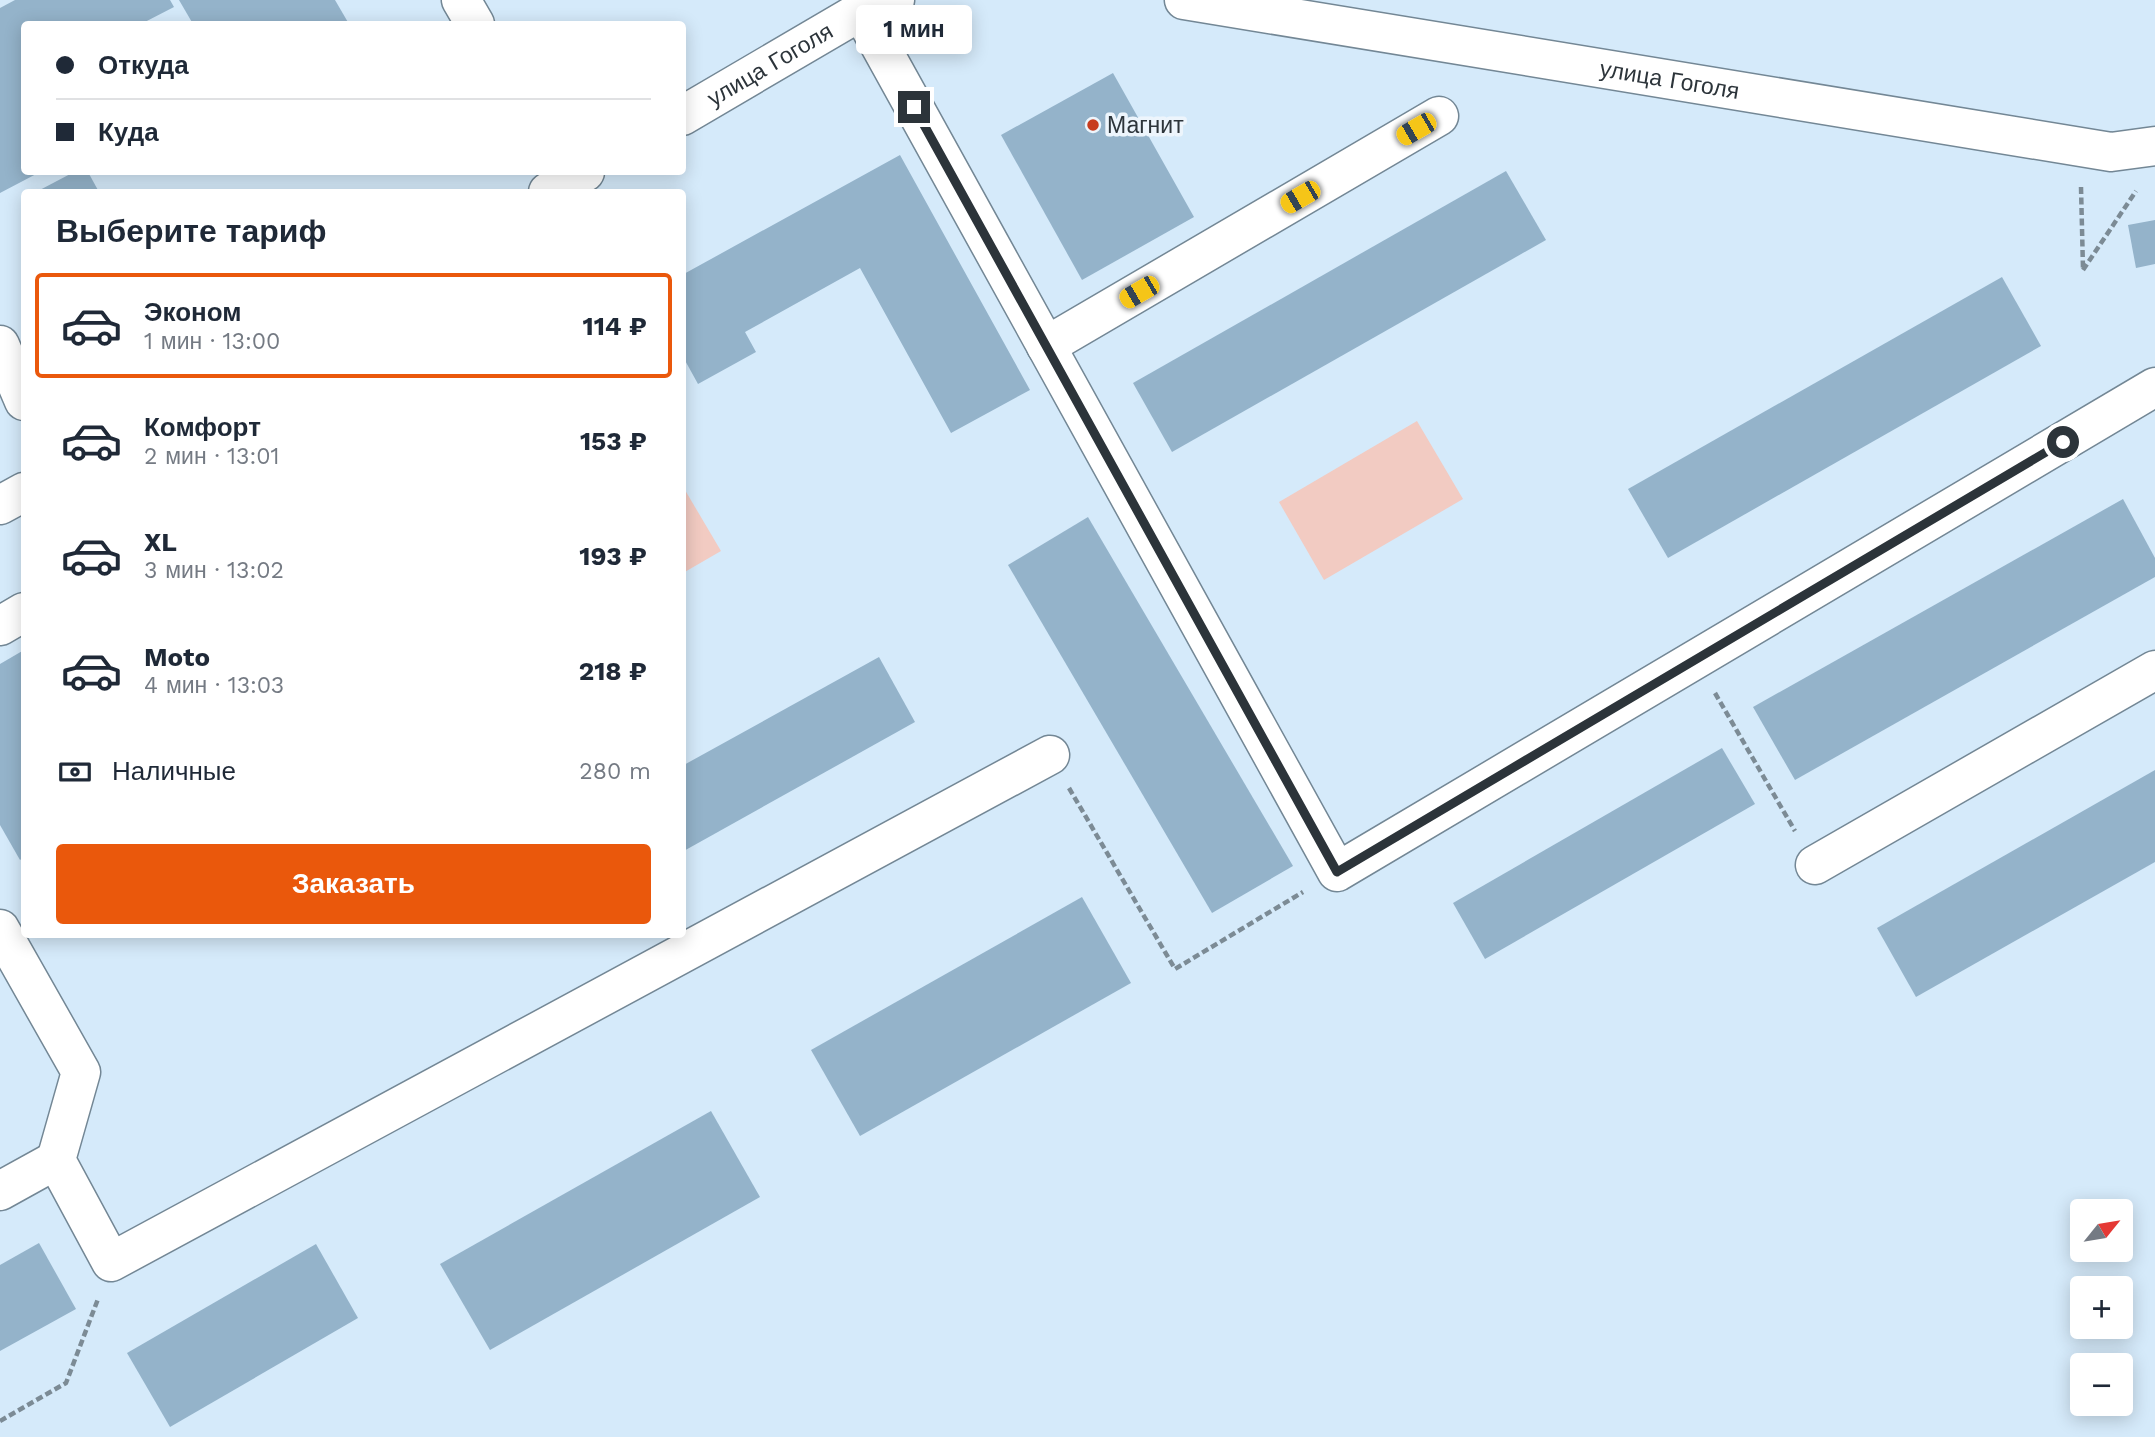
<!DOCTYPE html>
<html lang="ru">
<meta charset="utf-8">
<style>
body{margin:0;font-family:"Work Sans",sans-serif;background:#f2f2f3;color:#1f2937;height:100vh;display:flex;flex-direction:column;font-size:26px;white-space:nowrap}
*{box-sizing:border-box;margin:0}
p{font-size:23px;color:#747a83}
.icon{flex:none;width:38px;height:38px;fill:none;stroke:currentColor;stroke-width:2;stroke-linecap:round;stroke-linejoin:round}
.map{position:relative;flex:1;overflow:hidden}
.drawer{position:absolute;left:21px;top:189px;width:665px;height:749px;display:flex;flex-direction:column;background:#fff;border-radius:7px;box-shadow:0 4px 18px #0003}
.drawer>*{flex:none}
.hud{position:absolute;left:21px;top:21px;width:665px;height:154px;border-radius:7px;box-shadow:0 4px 18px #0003;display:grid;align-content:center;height:154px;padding:0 35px;background:#fff}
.needle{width:46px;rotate:60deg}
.tools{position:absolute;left:2070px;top:1199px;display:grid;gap:14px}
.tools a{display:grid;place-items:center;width:63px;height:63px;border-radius:7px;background:#fff;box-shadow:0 4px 18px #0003;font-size:35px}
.end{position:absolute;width:32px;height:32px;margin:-16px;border:9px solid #2c343a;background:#fff;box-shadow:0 0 0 4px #fff}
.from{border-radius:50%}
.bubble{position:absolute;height:49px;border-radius:7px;background:#fff;box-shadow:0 4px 18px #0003;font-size:23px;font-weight:700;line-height:49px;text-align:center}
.car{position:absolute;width:21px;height:42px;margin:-21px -10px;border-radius:9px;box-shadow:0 0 5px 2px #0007;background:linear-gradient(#f5c518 24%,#345 0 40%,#f5c518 0 76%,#345 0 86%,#f5c518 0)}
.hud b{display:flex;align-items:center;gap:24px;height:66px;font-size:26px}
.hud b+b{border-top:2px solid #e0e1e3}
.hud i{width:18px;height:18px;background:#1f2937}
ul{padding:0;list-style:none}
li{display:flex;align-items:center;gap:21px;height:105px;margin:0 14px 10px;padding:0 21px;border:4px solid transparent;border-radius:7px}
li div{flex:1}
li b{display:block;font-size:26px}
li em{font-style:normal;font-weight:700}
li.on{border-color:#ea580c}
li>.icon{width:63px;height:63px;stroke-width:1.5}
h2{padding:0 35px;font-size:32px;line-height:84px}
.pay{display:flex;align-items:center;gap:18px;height:77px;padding:0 35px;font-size:26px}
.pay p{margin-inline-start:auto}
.action{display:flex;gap:14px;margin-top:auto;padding:14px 35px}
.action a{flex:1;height:80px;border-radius:7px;background:#ea580c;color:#fff;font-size:28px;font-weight:700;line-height:80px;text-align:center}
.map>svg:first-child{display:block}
.green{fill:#f2cbc2}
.building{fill:#94b3ca}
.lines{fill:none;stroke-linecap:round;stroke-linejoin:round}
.minor-casing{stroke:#738795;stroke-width:41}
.path{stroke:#7c8b95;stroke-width:4.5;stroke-dasharray:7 3.5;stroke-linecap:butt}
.minor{stroke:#fff;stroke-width:38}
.route{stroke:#2c343a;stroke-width:9}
.poi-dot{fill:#c73c1f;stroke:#edf5fc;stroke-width:2.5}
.labels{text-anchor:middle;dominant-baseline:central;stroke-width:7;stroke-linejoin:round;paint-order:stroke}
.street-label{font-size:23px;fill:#2c343a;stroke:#edf5fc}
.poi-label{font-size:23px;fill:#2c343a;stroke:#edf5fc;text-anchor:start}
</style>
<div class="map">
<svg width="2155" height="1437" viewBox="0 0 2155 1437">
<rect width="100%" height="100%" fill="#d5eafa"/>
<g class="green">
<polygon points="1417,421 1463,499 1324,580 1279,502"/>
<polygon points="682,485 721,551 683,573 682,573"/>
</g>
<g class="building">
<polygon points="15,0 170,0 174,7 141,24 24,24 24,172 40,172 0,193 0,8"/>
<polygon points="179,0 335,0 349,24 193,24"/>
<polygon points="1113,73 1194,217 1082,280 1001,135"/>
<polygon points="900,155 1030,390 951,433 860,268 745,332 756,352 698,384 682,355 682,275"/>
<polygon points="1506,171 1546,240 1172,452 1133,383"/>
<polygon points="74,172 88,172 99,192 36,192"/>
<polygon points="2155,220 2155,264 2136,268 2128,225"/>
<polygon points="2002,277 2041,346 1668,558 1628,489"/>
<polygon points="2123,499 2155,558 2155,577 1795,780 1753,707"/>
<polygon points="1088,517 1293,866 1212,913 1008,565"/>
<polygon points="24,650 24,857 20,860 0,825 0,664"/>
<polygon points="879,657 915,722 682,852 682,766"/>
<polygon points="1722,748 1755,804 1485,959 1453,903"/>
<polygon points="2155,770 2155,862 1916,997 1877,928"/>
<polygon points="1082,897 1131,983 860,1136 811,1050"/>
<polygon points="711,1111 760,1197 490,1350 440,1264"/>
<polygon points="39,1243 76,1309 0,1351 0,1265"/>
<polygon points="316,1244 358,1318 170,1427 127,1353"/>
</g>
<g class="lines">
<g class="minor-casing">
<g id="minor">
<polyline points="461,0 475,24"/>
<path id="s1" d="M1184 0 2111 152 2155 146"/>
<polyline points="861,11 1337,872 2155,387"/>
<path id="s2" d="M682 116 861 11 895 0"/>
<polyline points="548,192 585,172"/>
<polyline points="0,345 24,401"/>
<polyline points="1046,346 1439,116"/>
<polyline points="0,505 24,492"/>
<polyline points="0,626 24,612"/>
<polyline points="1815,865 2155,670"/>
<polyline points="0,929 81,1072 56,1160 111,1262 1050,755"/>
<polyline points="0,1191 56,1160"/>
</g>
</g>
<g class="path">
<polyline points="2081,187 2083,269"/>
<polyline points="2083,270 2136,191"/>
<polyline points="1715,693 1795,831"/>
<polyline points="1069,788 1175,969 1303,892"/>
<polyline points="0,1421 66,1383 98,1299"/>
</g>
<use href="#minor" class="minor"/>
</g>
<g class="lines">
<polyline class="route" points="914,107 1337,872 2063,442"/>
</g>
<circle class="poi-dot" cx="1093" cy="125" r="7"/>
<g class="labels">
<g class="street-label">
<text stroke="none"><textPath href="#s2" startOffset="102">улица Гоголя</textPath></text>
<text stroke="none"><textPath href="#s1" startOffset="492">улица Гоголя</textPath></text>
</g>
<g class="poi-label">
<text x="1107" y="125">Магнит</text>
</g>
</g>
</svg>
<div class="tools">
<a><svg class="needle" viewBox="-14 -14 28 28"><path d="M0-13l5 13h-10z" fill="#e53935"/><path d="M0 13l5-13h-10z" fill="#747a83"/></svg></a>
<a>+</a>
<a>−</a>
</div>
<i class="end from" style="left:2063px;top:442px"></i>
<i class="end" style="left:914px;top:107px"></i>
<div class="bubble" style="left:856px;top:5px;width:116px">1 мин</div>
<i class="car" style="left:1416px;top:129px;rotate:240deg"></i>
<i class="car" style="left:1300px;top:197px;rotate:240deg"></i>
<i class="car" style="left:1139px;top:292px;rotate:240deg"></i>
<div class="hud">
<b><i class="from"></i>Откуда</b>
<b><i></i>Куда</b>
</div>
<section class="drawer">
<h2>Выберите тариф</h2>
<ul>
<li class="on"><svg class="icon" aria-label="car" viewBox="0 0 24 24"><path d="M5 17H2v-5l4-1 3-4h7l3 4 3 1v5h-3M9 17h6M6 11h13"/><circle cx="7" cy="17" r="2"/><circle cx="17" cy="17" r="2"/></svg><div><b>Эконом</b><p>1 мин · 13:00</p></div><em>114 ₽</em></li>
<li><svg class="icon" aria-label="car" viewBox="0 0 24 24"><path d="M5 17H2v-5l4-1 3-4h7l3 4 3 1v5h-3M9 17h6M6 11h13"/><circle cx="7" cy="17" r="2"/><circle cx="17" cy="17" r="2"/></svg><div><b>Комфорт</b><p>2 мин · 13:01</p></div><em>153 ₽</em></li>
<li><svg class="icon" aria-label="car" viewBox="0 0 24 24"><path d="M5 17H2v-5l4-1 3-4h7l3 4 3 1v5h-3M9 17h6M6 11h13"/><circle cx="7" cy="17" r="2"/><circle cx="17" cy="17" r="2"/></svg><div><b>XL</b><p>3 мин · 13:02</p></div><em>193 ₽</em></li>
<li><svg class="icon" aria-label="car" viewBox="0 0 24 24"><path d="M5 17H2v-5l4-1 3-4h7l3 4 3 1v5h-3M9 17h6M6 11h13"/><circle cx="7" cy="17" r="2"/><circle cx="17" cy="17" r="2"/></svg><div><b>Moto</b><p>4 мин · 13:03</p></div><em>218 ₽</em></li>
</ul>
<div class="pay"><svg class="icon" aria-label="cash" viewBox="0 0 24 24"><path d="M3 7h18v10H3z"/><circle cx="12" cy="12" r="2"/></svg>Наличные<p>280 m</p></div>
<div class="action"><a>Заказать</a></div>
</section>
</div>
